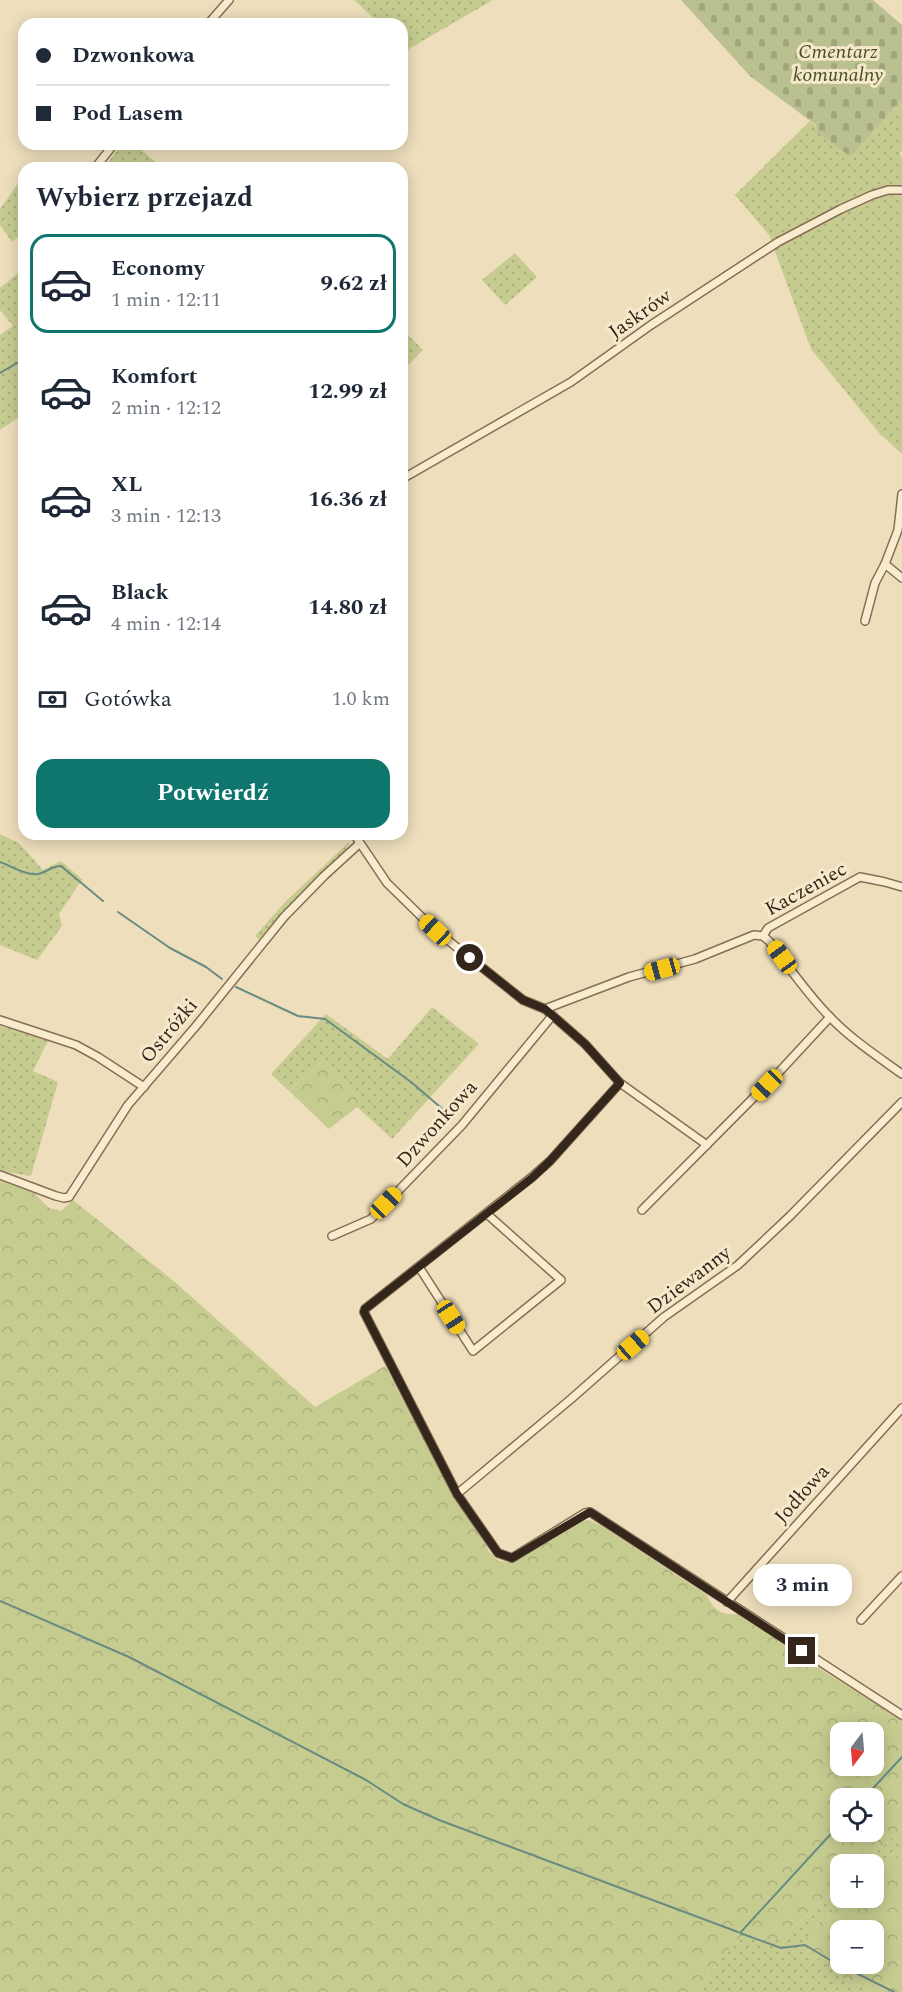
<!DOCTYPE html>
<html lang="pl">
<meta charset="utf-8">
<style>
body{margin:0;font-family:Spectral,serif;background:#f2f2f3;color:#1f2937;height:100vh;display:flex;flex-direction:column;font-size:22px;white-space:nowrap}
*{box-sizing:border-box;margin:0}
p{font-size:20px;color:#747a83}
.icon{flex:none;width:33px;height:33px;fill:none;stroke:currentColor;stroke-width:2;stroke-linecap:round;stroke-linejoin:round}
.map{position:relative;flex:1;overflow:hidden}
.sheet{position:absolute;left:18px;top:162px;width:390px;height:678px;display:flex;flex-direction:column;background:#fff;border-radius:18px;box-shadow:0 3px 15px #0003}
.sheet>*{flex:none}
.top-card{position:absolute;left:18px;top:18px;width:390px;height:132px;border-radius:18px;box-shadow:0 3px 15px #0003;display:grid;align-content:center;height:132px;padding:0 18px;background:#fff}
.needle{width:39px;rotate:196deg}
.buttons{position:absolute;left:830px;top:1722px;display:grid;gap:12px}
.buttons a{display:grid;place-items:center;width:54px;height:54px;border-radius:12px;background:#fff;box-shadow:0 3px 15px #0003;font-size:30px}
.end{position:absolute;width:27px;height:27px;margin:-14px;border:8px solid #34261a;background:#fff;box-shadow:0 0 0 3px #fff}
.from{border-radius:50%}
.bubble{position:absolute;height:42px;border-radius:18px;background:#fff;box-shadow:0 3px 15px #0003;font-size:20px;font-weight:700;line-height:42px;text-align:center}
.car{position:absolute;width:18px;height:36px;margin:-18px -9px;border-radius:8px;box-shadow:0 0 4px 2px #0007;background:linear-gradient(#f5c518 24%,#345 0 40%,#f5c518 0 76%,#345 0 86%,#f5c518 0)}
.top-card b{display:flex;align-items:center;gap:21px;height:57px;font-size:22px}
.top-card b+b{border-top:2px solid #e0e1e3}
.top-card i{width:15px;height:15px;background:#1f2937}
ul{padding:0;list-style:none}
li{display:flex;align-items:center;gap:18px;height:99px;margin:0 12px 9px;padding:0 6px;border:3px solid transparent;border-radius:18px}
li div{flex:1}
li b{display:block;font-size:22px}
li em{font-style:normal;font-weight:700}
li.active{border-color:#0f766e}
li>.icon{width:54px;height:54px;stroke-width:1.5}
h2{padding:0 18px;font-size:27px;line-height:72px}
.pay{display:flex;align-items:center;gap:15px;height:66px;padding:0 18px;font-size:22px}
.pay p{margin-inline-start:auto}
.cta{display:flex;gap:12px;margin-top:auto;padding:12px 18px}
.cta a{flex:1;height:69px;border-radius:18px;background:#0f766e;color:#fff;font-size:24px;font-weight:700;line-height:69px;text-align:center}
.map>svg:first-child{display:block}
.green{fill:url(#green-dots)}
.forest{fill:url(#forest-crowns);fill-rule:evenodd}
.cemetery{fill:url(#cemetery-stones)}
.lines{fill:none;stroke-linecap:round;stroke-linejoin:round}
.stream{stroke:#688c82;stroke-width:2}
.street-casing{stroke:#866e55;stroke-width:10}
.street{stroke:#f9ecce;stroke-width:7}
.route{stroke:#34261a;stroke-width:8}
.labels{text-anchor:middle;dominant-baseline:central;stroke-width:6;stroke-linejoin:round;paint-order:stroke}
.park-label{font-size:20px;font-style:italic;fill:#465121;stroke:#f6e8cb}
.street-label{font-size:20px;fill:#34261a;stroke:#f6e8cb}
</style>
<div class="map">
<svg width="902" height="1992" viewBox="0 0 902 1992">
<defs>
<pattern id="green-dots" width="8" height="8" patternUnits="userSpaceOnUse" patternTransform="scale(1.5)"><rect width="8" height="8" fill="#c6cc90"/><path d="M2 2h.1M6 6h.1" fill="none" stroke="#abaf7c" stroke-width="1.8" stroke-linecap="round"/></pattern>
<pattern id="forest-crowns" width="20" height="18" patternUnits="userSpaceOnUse" patternTransform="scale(1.5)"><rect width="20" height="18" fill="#c6cc90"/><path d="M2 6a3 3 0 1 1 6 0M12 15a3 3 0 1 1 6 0" fill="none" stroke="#abaf7c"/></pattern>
<pattern id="cemetery-stones" width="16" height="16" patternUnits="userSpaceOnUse" patternTransform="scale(1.5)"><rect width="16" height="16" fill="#bbc090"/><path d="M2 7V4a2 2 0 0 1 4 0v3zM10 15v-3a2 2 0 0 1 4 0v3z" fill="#a1a57c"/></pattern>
</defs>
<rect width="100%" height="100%" fill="#eedebc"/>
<g class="green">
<polygon points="354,0 493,0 407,50 402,45 402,24 380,24"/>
<polygon points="902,99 902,151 900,153 902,159 902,454 880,434 811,349 769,235 735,195 810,121 851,157"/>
<polygon points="122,144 134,144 163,168 112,168 107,164"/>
<polygon points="22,178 24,180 24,236 21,234 12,242 0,225 0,209"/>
<polygon points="515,253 537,277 505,305 482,280"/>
<polygon points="24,268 24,414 0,430 0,335 13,326 0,310 0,288"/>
<polygon points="402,329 423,350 402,371"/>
<polygon points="0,834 19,843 43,870 61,861 83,880 79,884 59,914 62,926 37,960 0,945"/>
<polygon points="348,843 350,843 344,851 345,853 289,906 259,940 255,936 286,901"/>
<polygon points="432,1007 479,1044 392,1139 357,1107 359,1098 320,1063 289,1091 271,1074 326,1014 388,1059"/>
<polygon points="0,1026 49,1039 33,1071 58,1082 31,1176 0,1171"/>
<polygon points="902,1829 902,1853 873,1877 873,1864 863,1864"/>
<polygon points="840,1885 840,1898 848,1898 814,1926 841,1977 873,1992 695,1992 725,1953 744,1935 772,1940 782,1937"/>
</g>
<g class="forest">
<polygon points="320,1063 359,1098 357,1107 329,1129 289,1091"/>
<path d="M0 1180 32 1191 49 1208 61 1211 73 1200 176 1283 315 1407 385 1366 454 1496 485 1541 489 1552 499 1561 511 1562 579 1521 589 1520 600 1525 707 1595C712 1609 722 1616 738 1614L814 1665 902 1720V1829L863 1864H840V1885L782 1937 772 1940 744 1935 725 1953 695 1992H0ZM840 1732H873V1766H840ZM840 1798H873V1832H840Z"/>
<path d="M902 1853V1992H873L841 1977 809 1951 806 1939 814 1926 848 1898H873V1877ZM840 1930H873V1964H840Z"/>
</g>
<polygon class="cemetery" points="681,0 873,0 902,25 902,99 851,157 817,132 816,125 750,76"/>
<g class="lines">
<g class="stream">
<polyline points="0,373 24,359"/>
<path d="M0 862C11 866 27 876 38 874 47 872 52 866 61 866L103 901"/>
<polyline points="118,912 170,948 206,967 222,979"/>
<polyline points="236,987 298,1016 325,1019 411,1082 453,1118"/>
<polyline points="0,1601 129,1657 366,1780 403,1804 439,1820 738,1932"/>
<polyline points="864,1798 902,1757"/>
<polyline points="840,1824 740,1933 781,1948 805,1945 830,1960 894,1992"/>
</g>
<g class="street-casing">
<g id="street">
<polyline points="208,24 229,0"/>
<polyline points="95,168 114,144"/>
<polyline points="402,479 571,382 651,325 778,242 841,209 872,195 888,190 902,190"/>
<polyline points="902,494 898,530 885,564 902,578"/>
<polyline points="865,621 875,583 885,564"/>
<polyline points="354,834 387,883 435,930 523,1000 545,1009 585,1044 620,1083 707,1145"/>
<polyline points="763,936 768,928 860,877 885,882 902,887"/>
<path d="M545 1009 629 977 695 959 754 935 763 936 769 941C789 967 807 994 830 1017 851 1039 877 1056 902 1074"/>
<polyline points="0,1020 76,1045 98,1057 144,1087"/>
<polyline points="620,1083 550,1161 532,1177 365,1309 364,1312 457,1494 498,1553 512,1558 585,1513 590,1512 902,1715"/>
<polyline points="0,1175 56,1196 64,1198 69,1197 128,1105 196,1026 284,917 324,876 359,844"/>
<polyline points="642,1210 780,1071 830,1017"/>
<polyline points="332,1236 371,1219 462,1125 552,1016"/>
<polyline points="419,1267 473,1351 561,1280 487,1214"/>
<polyline points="457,1494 571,1399 664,1317 738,1265 790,1216 902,1102"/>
<polyline points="727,1602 902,1408"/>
<polyline points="861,1620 902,1576"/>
</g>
</g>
<use href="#street" class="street"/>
</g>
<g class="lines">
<polyline class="route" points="470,958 523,1000 545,1009 585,1044 620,1083 550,1161 532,1178 365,1309 364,1312 457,1494 498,1553 512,1558 590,1512 802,1651"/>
</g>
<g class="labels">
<g class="park-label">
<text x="838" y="52">Cmentarz<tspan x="838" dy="23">komunalny</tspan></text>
</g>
<g class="street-label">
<text transform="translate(640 314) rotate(-35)">Jaskrów</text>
<text transform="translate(806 889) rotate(-29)">Kaczeniec</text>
<text transform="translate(169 1031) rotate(-50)">Ostróżki</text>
<text transform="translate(437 1124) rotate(-48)">Dzwonkowa</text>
<text transform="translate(689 1280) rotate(-37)">Dziewanny</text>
<text transform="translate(802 1494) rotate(-48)">Jodłowa</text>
</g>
</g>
</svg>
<div class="buttons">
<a><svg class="needle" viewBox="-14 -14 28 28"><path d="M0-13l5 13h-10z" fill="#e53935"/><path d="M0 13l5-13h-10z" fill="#747a83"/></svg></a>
<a><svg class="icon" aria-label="locate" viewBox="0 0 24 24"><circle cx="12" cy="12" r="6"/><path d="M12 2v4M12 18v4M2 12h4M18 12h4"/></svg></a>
<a>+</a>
<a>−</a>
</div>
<i class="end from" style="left:470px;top:958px"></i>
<i class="end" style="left:802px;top:1651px"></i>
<div class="bubble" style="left:753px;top:1564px;width:99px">3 min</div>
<i class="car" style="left:435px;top:930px;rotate:313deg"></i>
<i class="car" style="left:782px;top:957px;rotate:324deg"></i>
<i class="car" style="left:662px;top:969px;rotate:255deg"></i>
<i class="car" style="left:767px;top:1085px;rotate:224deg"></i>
<i class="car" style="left:386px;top:1203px;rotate:44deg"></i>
<i class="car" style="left:451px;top:1317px;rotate:147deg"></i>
<i class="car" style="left:633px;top:1345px;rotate:49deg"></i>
<div class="top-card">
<b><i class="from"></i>Dzwonkowa</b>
<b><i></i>Pod Lasem</b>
</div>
<section class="sheet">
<h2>Wybierz przejazd</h2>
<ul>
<li class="active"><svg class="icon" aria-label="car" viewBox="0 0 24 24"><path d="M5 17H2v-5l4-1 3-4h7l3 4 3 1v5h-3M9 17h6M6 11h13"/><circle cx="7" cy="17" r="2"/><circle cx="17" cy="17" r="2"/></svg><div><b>Economy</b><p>1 min · 12:11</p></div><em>9.62 zł</em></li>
<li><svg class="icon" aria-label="car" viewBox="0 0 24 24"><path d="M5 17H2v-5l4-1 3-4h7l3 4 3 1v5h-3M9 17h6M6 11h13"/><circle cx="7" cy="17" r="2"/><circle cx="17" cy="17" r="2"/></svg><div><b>Komfort</b><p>2 min · 12:12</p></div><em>12.99 zł</em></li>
<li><svg class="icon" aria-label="car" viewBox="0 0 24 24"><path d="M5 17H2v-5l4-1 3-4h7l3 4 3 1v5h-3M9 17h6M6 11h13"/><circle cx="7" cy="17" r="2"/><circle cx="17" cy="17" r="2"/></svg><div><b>XL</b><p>3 min · 12:13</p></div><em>16.36 zł</em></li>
<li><svg class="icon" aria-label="car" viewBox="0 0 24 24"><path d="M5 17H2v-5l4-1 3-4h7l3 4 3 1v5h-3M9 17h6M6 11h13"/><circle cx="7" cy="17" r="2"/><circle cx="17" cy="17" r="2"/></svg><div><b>Black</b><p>4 min · 12:14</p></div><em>14.80 zł</em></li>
</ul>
<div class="pay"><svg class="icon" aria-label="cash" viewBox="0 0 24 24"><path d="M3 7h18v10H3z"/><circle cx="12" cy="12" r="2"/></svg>Gotówka<p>1.0 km</p></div>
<div class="cta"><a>Potwierdź</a></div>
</section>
</div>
